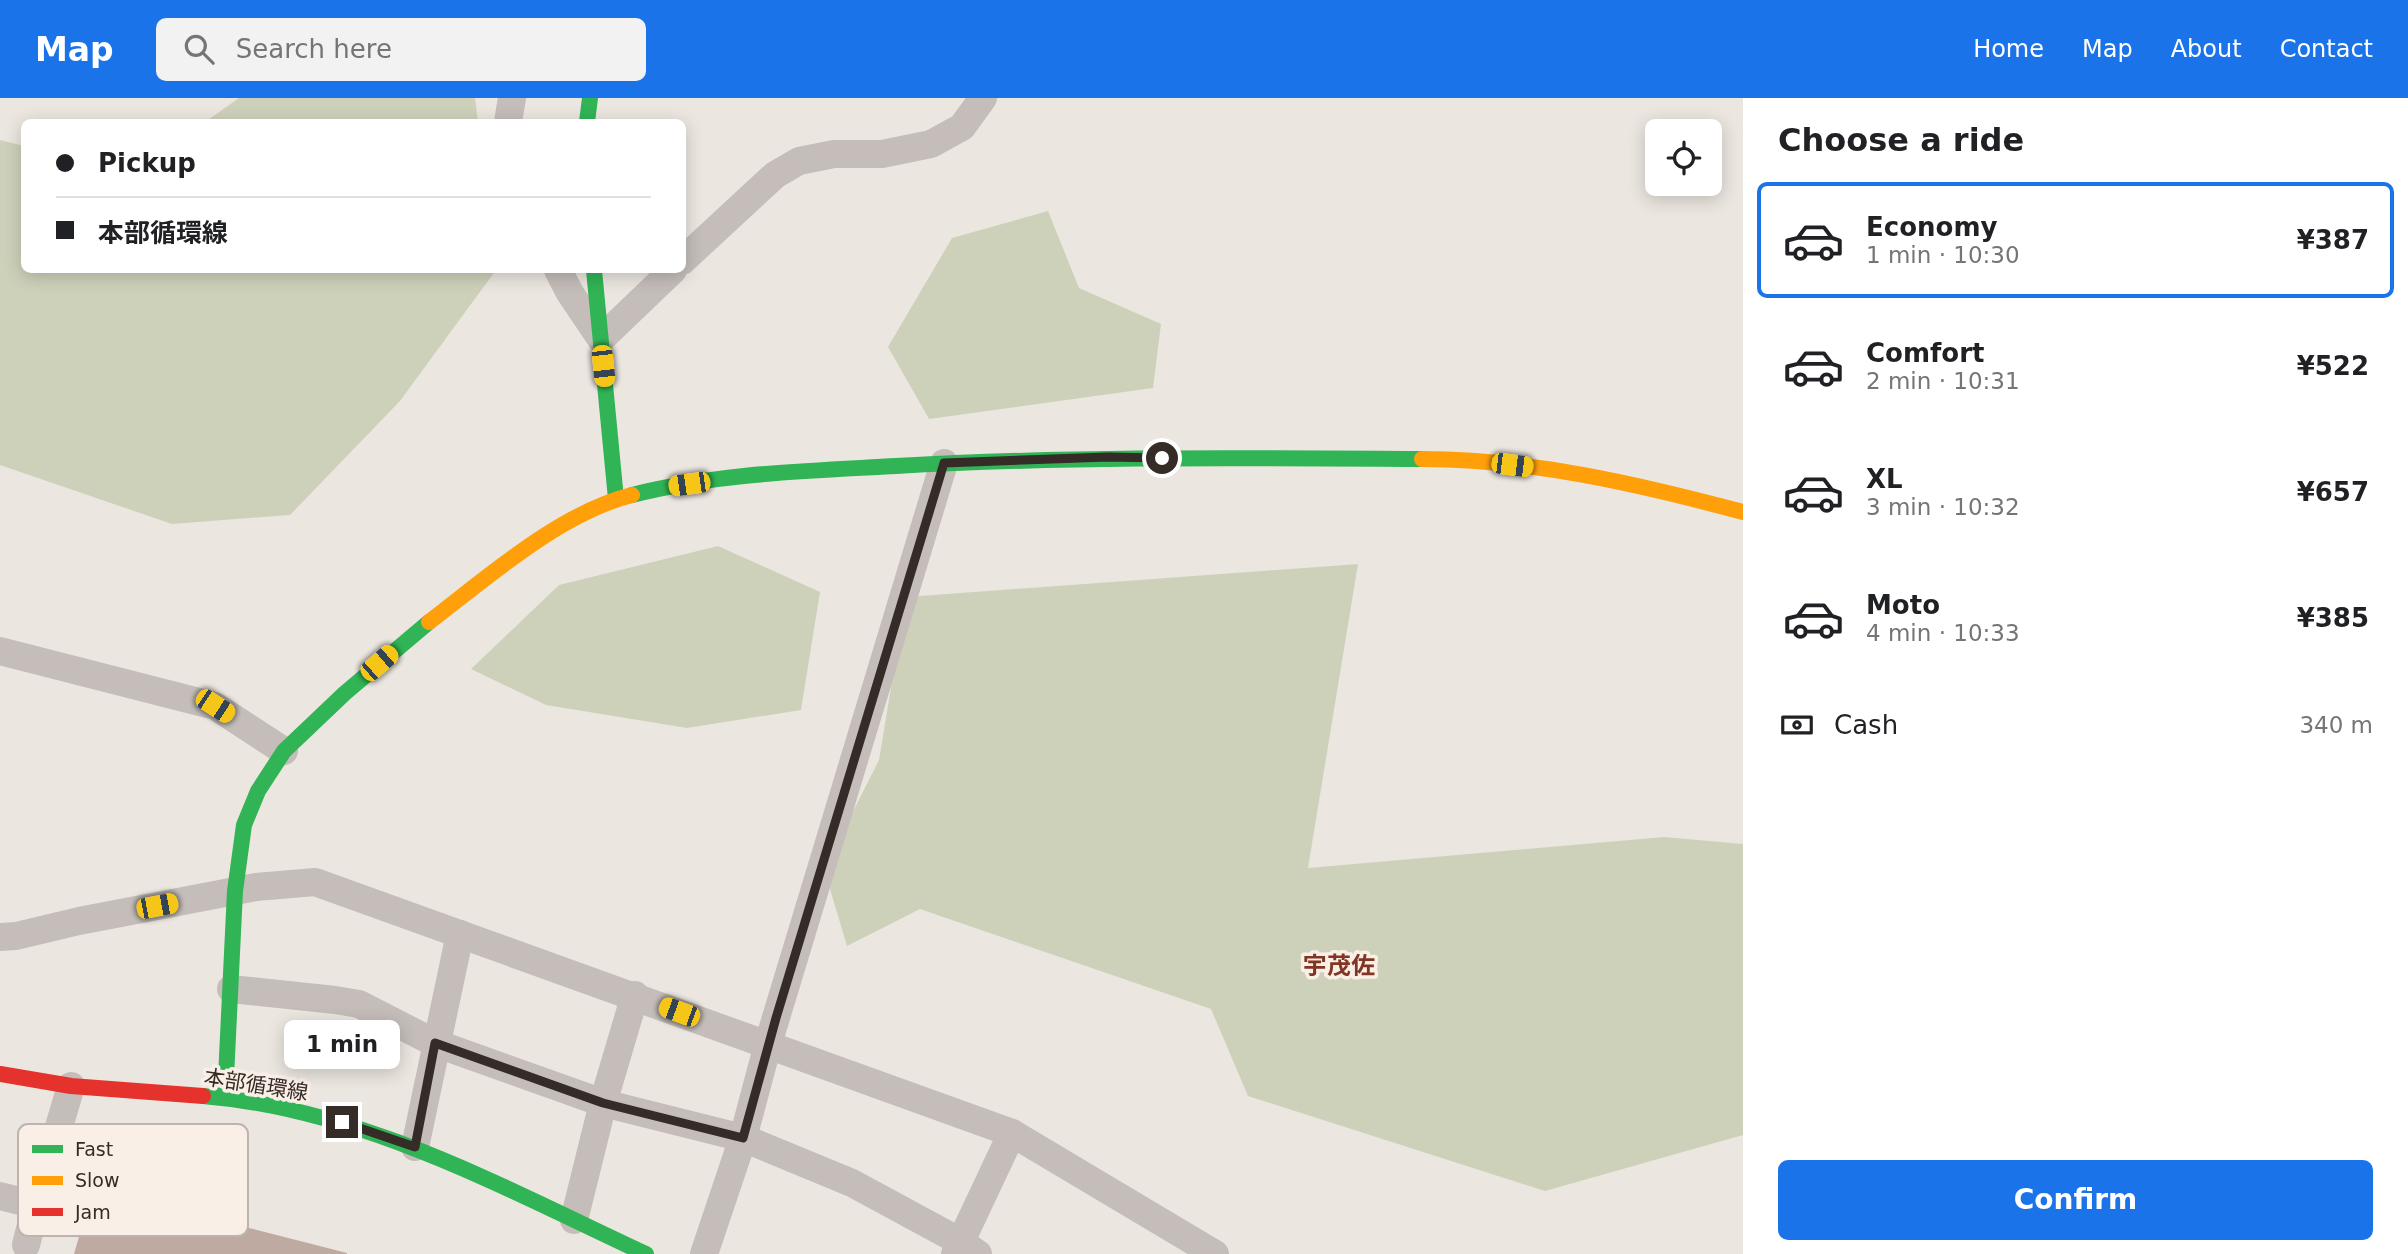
<!DOCTYPE html>
<meta charset="utf-8">
<style>
body{margin:0;font-family:"DejaVu Sans","Noto Sans JP",sans-serif;background:#f2f2f2;color:#202124;height:100vh;display:flex;flex-direction:column;font-size:26px;white-space:nowrap}
*{box-sizing:border-box;margin:0}
p{font-size:23px;color:#757577}
.icon{flex:none;width:38px;height:38px;fill:none;stroke:currentColor;stroke-width:2;stroke-linecap:round;stroke-linejoin:round}
.map{position:relative;flex:1;overflow:hidden}
.panel{display:flex;flex-direction:column;background:#fff;width:665px}
.panel>*{flex:none}
.guide{position:absolute;left:21px;top:21px;width:665px;height:154px;border-radius:10px;box-shadow:0 4px 18px #0003;display:grid;align-content:center;height:154px;padding:0 35px;background:#fff}
.buttons{position:absolute;left:1645px;top:21px;display:grid;gap:14px}
.buttons a{display:grid;place-items:center;width:77px;height:77px;border-radius:10px;background:#fff;box-shadow:0 4px 18px #0003;font-size:35px}
.end{position:absolute;width:32px;height:32px;margin:-16px;border:9px solid #352b27;background:#fff;box-shadow:0 0 0 4px #fff}
.from{border-radius:50%}
.bubble{position:absolute;height:49px;border-radius:10px;background:#fff;box-shadow:0 4px 18px #0003;font-size:23px;font-weight:700;line-height:49px;text-align:center}
.car{position:absolute;width:21px;height:42px;margin:-21px -10px;border-radius:9px;box-shadow:0 0 5px 2px #0007;background:linear-gradient(#f5c518 24%,#345 0 40%,#f5c518 0 76%,#345 0 86%,#f5c518 0)}
.guide b{display:flex;align-items:center;gap:24px;height:66px;font-size:26px}
.guide b+b{border-top:2px solid #e0e0e0}
.guide i{width:18px;height:18px;background:#202124}
ul{padding:0;list-style:none}
li{display:flex;align-items:center;gap:21px;height:116px;margin:0 14px 10px;padding:0 21px;border:4px solid transparent;border-radius:10px}
li div{flex:1}
li b{display:block;font-size:26px}
li em{font-style:normal;font-weight:700}
li.active{border-color:#1a73e8}
li>.icon{width:63px;height:63px;stroke-width:1.5}
h2{padding:0 35px;font-size:32px;line-height:84px}
.pay{display:flex;align-items:center;gap:18px;height:77px;padding:0 35px;font-size:26px}
.pay p{margin-inline-start:auto}
.cta{display:flex;gap:14px;margin-top:auto;padding:14px 35px}
.cta a{flex:1;height:80px;border-radius:10px;background:#1a73e8;color:#fff;font-size:28px;font-weight:700;line-height:80px;text-align:center}
header{display:flex;align-items:center;gap:42px;box-sizing:border-box;height:98px;padding:0 35px;background:#1a73e8;color:#fff}
header strong{font-size:33px}
nav{display:flex;gap:38px;margin-inline-start:auto;font-size:24px}
.search{width:490px;height:63px;background:#f2f2f2;display:flex;align-items:center;gap:18px;box-sizing:border-box;padding:0 24px;border-radius:10px;color:#757577;font-size:26px}
main{display:flex;flex:1;min-height:0}
.map>svg:first-child{display:block}
.green{fill:#ced1ba}
.building{fill:#bfaaa2}
.lines{fill:none;stroke-linecap:round;stroke-linejoin:round}
.street{stroke:#c4bdb9;stroke-width:28}
.fast{stroke:#30b455;stroke-width:16}
.slow{stroke:#ff9f0a;stroke-width:16}
.jam{stroke:#e5322d;stroke-width:16}
.route{stroke:#352b27;stroke-width:9}
.labels{text-anchor:middle;dominant-baseline:central;stroke-width:7;stroke-linejoin:round;paint-order:stroke}
.street-label{font-size:21px;fill:#352b27;stroke:#f9efe7}
.quarter-label{font-size:24px;font-weight:bold;fill:#813523;stroke:#f9efe7}
.key{fill:#f9efe7;stroke:#beb4ad;stroke-width:2}
.key-label{font-size:19px;fill:#352b27}
</style>
<header>
<strong>Map</strong>
<div class="search"><svg class="icon" aria-label="search" viewBox="0 0 24 24"><circle cx="10" cy="10" r="6"/><path d="M15 15l6 6"/></svg>Search here</div>
<nav><a>Home</a><a>Map</a><a>About</a><a>Contact</a></nav>
</header>
<main>
<div class="map">
<svg width="1743" height="1156" viewBox="0 0 1743 1156">
<rect width="100%" height="100%" fill="#ece6e0"/>
<g class="green">
<polygon points="239,0 475,0 478,24 205,24"/>
<polygon points="0,42 24,48 24,172 496,172 400,303 290,417 172,426 0,367"/>
<polygon points="1048,113 1079,190 1161,226 1153,290 929,321 888,249 952,140"/>
<polygon points="718,448 820,494 801,612 687,630 546,607 471,571 559,487"/>
<polygon points="1358,466 1308,770 1664,739 1743,746 1743,1037 1545,1093 1248,998 1211,911 920,811 847,848 824,771 879,662 906,499"/>
</g>
<polygon class="building" points="93,1090 347,1155 347,1156 74,1156"/>
<g class="lines">
<g class="street">
<polyline points="508,24 512,0"/>
<polyline points="682,163 775,77 799,63 834,56 882,56 931,46 962,29 983,0"/>
<polyline points="558,172 570,195 601,241 673,172"/>
<polyline points="0,553 215,608 284,653"/>
<polyline points="0,839 16,838 79,823 256,789 315,784 1012,1035 1215,1156"/>
<polyline points="231,891 335,902 359,906 435,945 603,1005 743,1040 852,1085 961,1144 978,1156"/>
<polyline points="415,1049 460,836"/>
<polyline points="0,1098 36,1107 71,988"/>
<polyline points="574,1122 603,1005 635,897"/>
<polyline points="26,1147 36,1107"/>
<polyline points="704,1156 743,1040 768,946 944,365"/>
<polyline points="955,1156 1012,1035"/>
</g>
<g class="fast">
<polyline points="587,24 590,0"/>
<polyline points="594,172 616,401"/>
<path d="M632 397C719 375 808 373 896 368 1071 358 1246 360 1422 361"/>
<path d="M203 998C362 1011 504 1090 646 1156"/>
<polyline points="225,1000 235,793 244,727 258,693 284,653 345,595 429,524"/>
</g>
<g class="slow">
<path d="M1422 361C1530 361 1638 386 1743 414"/>
<path d="M429 524C488 479 560 415 632 397"/>
</g>
<polyline class="jam" points="0,976 71,988 203,998"/>
</g>
<g class="lines">
<polyline class="route" points="342,1024 415,1049 435,945 603,1005 743,1040 776,920 944,365 1108,359 1162,360"/>
</g>
<g class="labels">
<g class="street-label">
<text transform="translate(256 987) rotate(9)">本部循環線</text>
</g>
<g class="quarter-label">
<text x="1339" y="868">宇茂佐</text>
</g>
</g>
<rect x="18" y="1026" width="230" height="112" rx="10" class="key"/>
<rect x="32" y="1047" width="31" height="8" fill="#30b455"/>
<rect x="32" y="1078" width="31" height="9" fill="#ff9f0a"/>
<rect x="32" y="1110" width="31" height="8" fill="#e5322d"/>
<g class="key-label">
<text x="75" y="1058">Fast</text>
<text x="75" y="1089">Slow</text>
<text x="75" y="1121">Jam</text>
</g>
</svg>
<div class="buttons">
<a><svg class="icon" aria-label="locate" viewBox="0 0 24 24"><circle cx="12" cy="12" r="6"/><path d="M12 2v4M12 18v4M2 12h4M18 12h4"/></svg></a>
</div>
<i class="end from" style="left:1162px;top:360px"></i>
<i class="end" style="left:342px;top:1024px"></i>
<div class="bubble" style="left:284px;top:922px;width:116px">1 min</div>
<i class="car" style="left:603px;top:268px;rotate:174deg"></i>
<i class="car" style="left:1512px;top:367px;rotate:97deg"></i>
<i class="car" style="left:689px;top:386px;rotate:262deg"></i>
<i class="car" style="left:379px;top:565px;rotate:49deg"></i>
<i class="car" style="left:215px;top:608px;rotate:123deg"></i>
<i class="car" style="left:157px;top:808px;rotate:79deg"></i>
<i class="car" style="left:679px;top:914px;rotate:290deg"></i>
<div class="guide">
<b><i class="from"></i>Pickup</b>
<b><i></i>本部循環線</b>
</div>
</div>
<section class="panel">
<h2>Choose a ride</h2>
<ul>
<li class="active"><svg class="icon" aria-label="car" viewBox="0 0 24 24"><path d="M5 17H2v-5l4-1 3-4h7l3 4 3 1v5h-3M9 17h6M6 11h13"/><circle cx="7" cy="17" r="2"/><circle cx="17" cy="17" r="2"/></svg><div><b>Economy</b><p>1 min · 10:30</p></div><em>¥387</em></li>
<li><svg class="icon" aria-label="car" viewBox="0 0 24 24"><path d="M5 17H2v-5l4-1 3-4h7l3 4 3 1v5h-3M9 17h6M6 11h13"/><circle cx="7" cy="17" r="2"/><circle cx="17" cy="17" r="2"/></svg><div><b>Comfort</b><p>2 min · 10:31</p></div><em>¥522</em></li>
<li><svg class="icon" aria-label="car" viewBox="0 0 24 24"><path d="M5 17H2v-5l4-1 3-4h7l3 4 3 1v5h-3M9 17h6M6 11h13"/><circle cx="7" cy="17" r="2"/><circle cx="17" cy="17" r="2"/></svg><div><b>XL</b><p>3 min · 10:32</p></div><em>¥657</em></li>
<li><svg class="icon" aria-label="car" viewBox="0 0 24 24"><path d="M5 17H2v-5l4-1 3-4h7l3 4 3 1v5h-3M9 17h6M6 11h13"/><circle cx="7" cy="17" r="2"/><circle cx="17" cy="17" r="2"/></svg><div><b>Moto</b><p>4 min · 10:33</p></div><em>¥385</em></li>
</ul>
<div class="pay"><svg class="icon" aria-label="cash" viewBox="0 0 24 24"><path d="M3 7h18v10H3z"/><circle cx="12" cy="12" r="2"/></svg>Cash<p>340 m</p></div>
<div class="cta"><a>Confirm</a></div>
</section>
</main>
